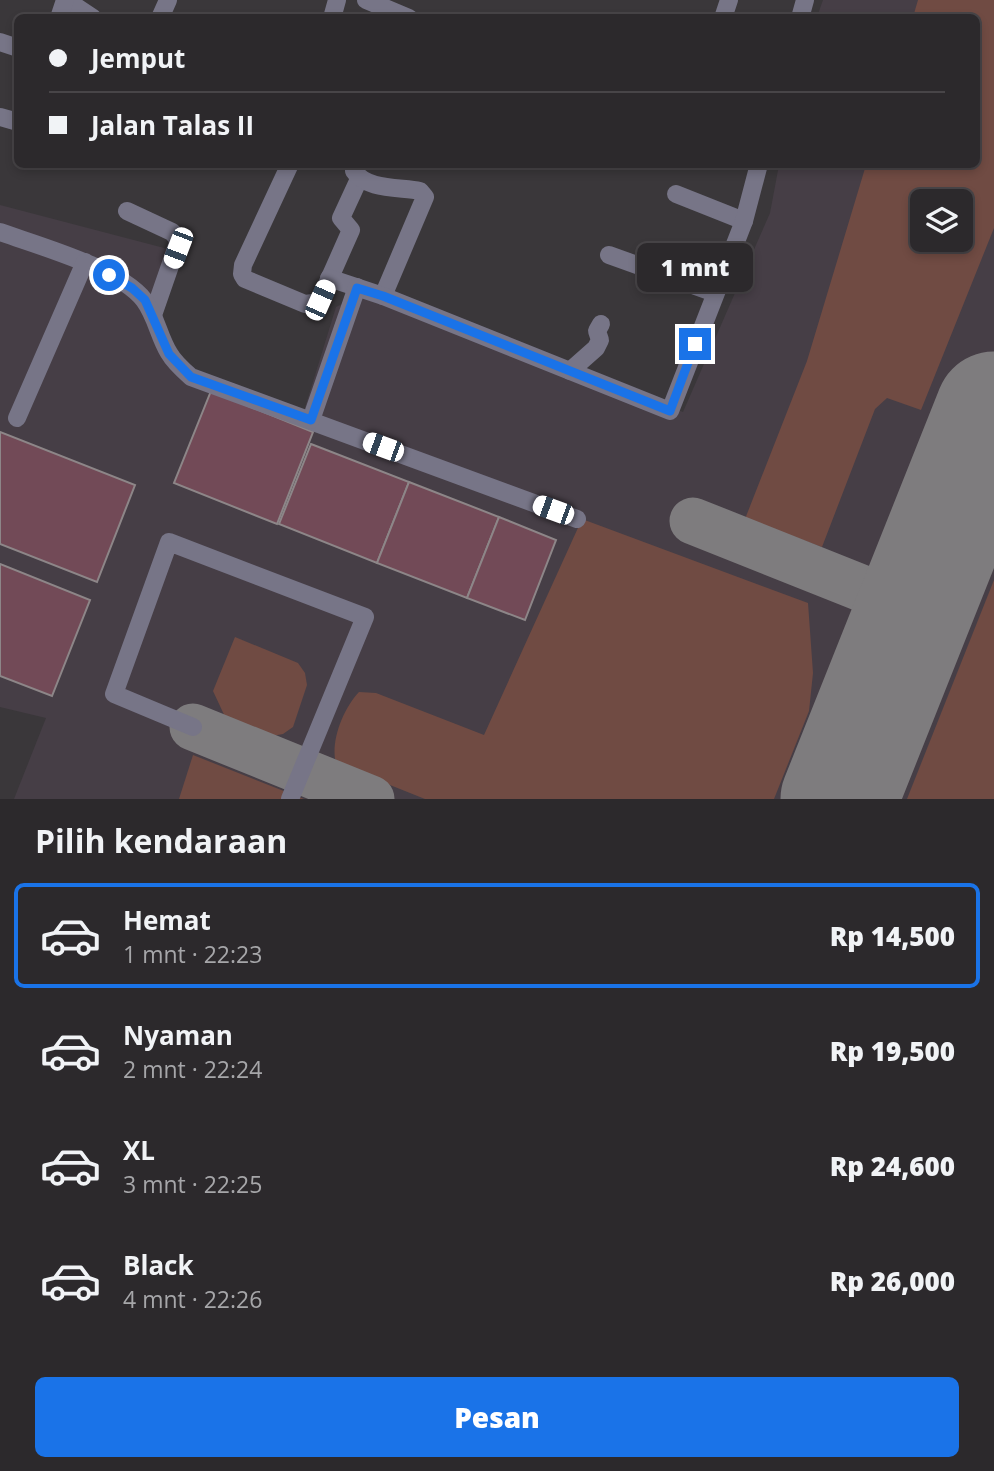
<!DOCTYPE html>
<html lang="id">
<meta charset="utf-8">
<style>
body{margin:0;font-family:"Open Sans",sans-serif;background:#383538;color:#f1f3f6;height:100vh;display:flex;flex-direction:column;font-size:26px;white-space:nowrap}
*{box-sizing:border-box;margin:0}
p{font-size:23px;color:#a6a6a9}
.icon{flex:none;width:38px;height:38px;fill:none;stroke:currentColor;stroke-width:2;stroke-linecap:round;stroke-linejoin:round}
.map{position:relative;height:799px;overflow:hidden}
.drawer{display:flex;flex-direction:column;background:#2c292c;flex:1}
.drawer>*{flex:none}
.top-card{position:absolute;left:14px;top:14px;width:966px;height:154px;border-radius:10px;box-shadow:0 4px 10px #0003,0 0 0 2px #484548;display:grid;align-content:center;height:154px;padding:0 35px;background:#2c292c}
.fabs{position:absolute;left:910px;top:189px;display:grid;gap:14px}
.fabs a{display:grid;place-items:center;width:63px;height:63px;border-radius:10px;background:#2c292c;box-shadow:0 4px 10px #0003,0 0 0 2px #484548;font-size:35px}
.end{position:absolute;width:32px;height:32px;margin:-16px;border:9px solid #1a73e8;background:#fff;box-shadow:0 0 0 4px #fff}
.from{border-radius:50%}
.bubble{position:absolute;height:49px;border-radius:10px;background:#2c292c;box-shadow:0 4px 10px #0003,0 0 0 2px #484548;font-size:23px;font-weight:800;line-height:49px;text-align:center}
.car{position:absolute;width:21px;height:42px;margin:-21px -10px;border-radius:9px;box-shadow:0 0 5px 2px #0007;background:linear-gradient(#fff 24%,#345 0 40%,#fff 0 76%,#345 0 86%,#fff 0)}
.top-card b{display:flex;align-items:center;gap:24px;height:66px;font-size:26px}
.top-card b+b{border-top:2px solid #484548}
.top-card i{width:18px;height:18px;background:#f1f3f6}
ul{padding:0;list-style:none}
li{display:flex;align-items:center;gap:21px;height:105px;margin:0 14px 10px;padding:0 21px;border:4px solid transparent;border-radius:10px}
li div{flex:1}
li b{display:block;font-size:26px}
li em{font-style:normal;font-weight:800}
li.current{border-color:#1a73e8}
li>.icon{width:63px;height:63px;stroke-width:1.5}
h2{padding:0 35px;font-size:32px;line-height:84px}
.action{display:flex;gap:14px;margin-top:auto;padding:14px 35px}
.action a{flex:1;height:80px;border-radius:10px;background:#1a73e8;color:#fff;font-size:28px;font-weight:800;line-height:80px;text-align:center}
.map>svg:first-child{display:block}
.built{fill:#463e46;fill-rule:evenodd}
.green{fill:#704b43;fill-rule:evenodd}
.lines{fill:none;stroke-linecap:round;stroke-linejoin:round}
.taxiway{stroke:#7e7c7e;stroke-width:47}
.runway{stroke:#7e7c7e;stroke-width:117}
.building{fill:#724a57;stroke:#8d8688;stroke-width:2}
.minor{stroke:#777587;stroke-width:18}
.route{stroke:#1a73e8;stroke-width:9}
</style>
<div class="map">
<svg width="994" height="799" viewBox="0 0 994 799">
<rect width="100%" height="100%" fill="#3a373a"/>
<path class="built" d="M823 0H994V799H14L46 718 0 707V205L168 249 154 304 176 369 304 411 336 307 373 289 683 412 770 213 779 165 976 164V18L817 17ZM922 201H961V240H922Z"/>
<g class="green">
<path d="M918 0H994V228L921 410 887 398 875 409 822 547 745 519 807 361 866 165 976 164V18L913 17ZM961 201V240H922V201Z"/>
<path d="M582 519 808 603 813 673 809 711 774 799H425L350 769 335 759C332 737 344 708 359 692L376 693 484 735Z"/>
<polygon points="994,580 994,799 907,799"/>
<polygon points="235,637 298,663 305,673 307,685 293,727 283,734 267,737 227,721 213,691"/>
<polygon points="193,755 304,799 179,799"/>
</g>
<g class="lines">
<g class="taxiway">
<polyline points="693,521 914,609"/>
<polyline points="193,727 371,799"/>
</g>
<polyline class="runway" points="839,799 994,410"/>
</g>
<g class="building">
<polygon points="211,391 313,432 277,524 174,483"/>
<polygon points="0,432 135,485 97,582 0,544"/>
<polygon points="311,444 409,482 377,563 279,524"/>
<polygon points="409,482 499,517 467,598 377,563"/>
<polygon points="499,517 556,540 525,620 467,598"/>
<polygon points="0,564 90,600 52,696 0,676"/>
</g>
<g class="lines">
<g class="minor">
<polyline points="66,0 93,18"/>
<polyline points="366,0 409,18"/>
<polyline points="59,18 65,0"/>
<polyline points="160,18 168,0"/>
<polyline points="332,18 337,0"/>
<polyline points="723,18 729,0"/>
<polyline points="800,18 805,0"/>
<polyline points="0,42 18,48"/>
<polyline points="0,117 18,122"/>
<polyline points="290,164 243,265 242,274 245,279 305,304 313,303 320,300 351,230 341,218 359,179"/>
<path d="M355 164 354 171C366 190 400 187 420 191L425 197 383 296"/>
<polyline points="676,194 744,221"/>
<polyline points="127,211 172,232 179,240 153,315"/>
<path d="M0 232C39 246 119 268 144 300 156 316 159 337 169 353 174 362 183 370 191 377L577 519"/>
<polyline points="609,255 715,293"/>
<polyline points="329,278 383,296 670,411 744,221 759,164"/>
<polyline points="570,371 596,348 600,340 597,331 601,324"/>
<polyline points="17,418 85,262"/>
<polyline points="311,420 357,287"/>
<polyline points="193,727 114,694 169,542 365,617 290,799"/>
</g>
</g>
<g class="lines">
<polyline class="route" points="109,275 132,288 145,300 169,354 191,377 311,420 357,288 383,296 670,411 695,344"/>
</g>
</svg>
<div class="fabs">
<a><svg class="icon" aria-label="layers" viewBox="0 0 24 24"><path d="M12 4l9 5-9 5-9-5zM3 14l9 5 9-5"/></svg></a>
</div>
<i class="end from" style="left:109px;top:275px"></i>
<i class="end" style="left:695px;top:344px"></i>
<div class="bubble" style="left:637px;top:243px;width:116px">1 mnt</div>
<i class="car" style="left:178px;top:248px;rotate:201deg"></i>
<i class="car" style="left:320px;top:300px;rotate:24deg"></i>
<i class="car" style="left:383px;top:447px;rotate:290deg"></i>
<i class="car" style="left:553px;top:510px;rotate:290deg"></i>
<div class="top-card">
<b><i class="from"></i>Jemput</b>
<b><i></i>Jalan Talas II</b>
</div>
</div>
<section class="drawer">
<h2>Pilih kendaraan</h2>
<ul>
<li class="current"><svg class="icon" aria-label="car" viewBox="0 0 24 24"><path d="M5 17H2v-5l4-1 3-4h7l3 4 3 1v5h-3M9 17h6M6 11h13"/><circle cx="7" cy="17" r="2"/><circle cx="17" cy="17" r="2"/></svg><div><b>Hemat</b><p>1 mnt · 22:23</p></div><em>Rp 14,500</em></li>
<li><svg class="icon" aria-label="car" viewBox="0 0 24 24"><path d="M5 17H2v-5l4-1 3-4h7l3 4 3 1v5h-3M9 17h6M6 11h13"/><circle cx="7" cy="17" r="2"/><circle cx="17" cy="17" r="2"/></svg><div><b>Nyaman</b><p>2 mnt · 22:24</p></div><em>Rp 19,500</em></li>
<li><svg class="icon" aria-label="car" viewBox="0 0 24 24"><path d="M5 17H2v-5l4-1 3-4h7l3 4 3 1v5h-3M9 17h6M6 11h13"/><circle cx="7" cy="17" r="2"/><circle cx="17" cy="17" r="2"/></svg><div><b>XL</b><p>3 mnt · 22:25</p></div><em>Rp 24,600</em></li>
<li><svg class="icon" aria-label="car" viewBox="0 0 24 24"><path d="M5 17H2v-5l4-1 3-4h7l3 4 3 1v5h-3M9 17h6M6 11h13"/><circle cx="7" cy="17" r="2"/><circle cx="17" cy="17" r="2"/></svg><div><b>Black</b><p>4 mnt · 22:26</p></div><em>Rp 26,000</em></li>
</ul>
<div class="action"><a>Pesan</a></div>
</section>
